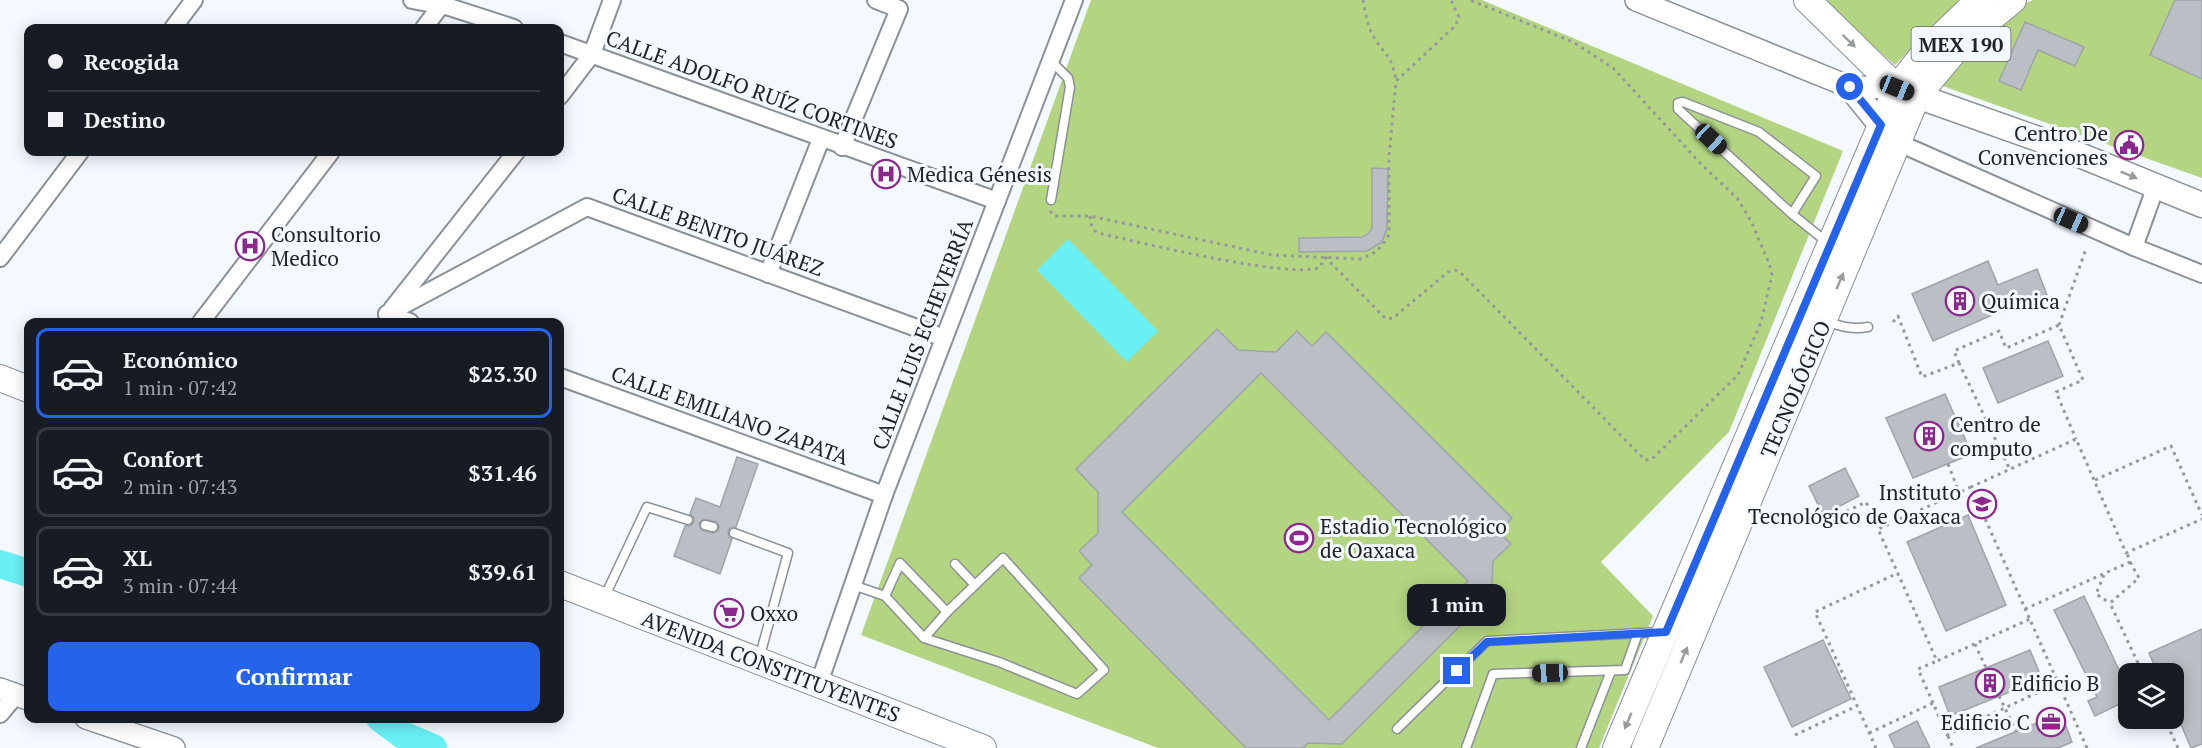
<!DOCTYPE html>
<html lang="es">
<meta charset="utf-8">
<style>
body{margin:0;font-family:"PT Serif",serif;background:#20242c;color:#f1f3f6;height:100vh;display:flex;flex-direction:column;font-size:22px;white-space:nowrap}
*{box-sizing:border-box;margin:0}
p{font-size:20px;color:#9ea1a6}
.icon{flex:none;width:33px;height:33px;fill:none;stroke:currentColor;stroke-width:2;stroke-linecap:round;stroke-linejoin:round}
.map{position:relative;flex:1;overflow:hidden}
.drawer{position:absolute;left:24px;top:318px;width:540px;height:405px;display:flex;flex-direction:column;background:#171b24;border-radius:12px;box-shadow:0 3px 15px #0003}
.drawer>*{flex:none}
.guide{position:absolute;left:24px;top:24px;width:540px;height:132px;border-radius:12px;box-shadow:0 3px 15px #0003;display:grid;align-content:center;height:132px;padding:0 24px;background:#171b24}
.fabs{position:absolute;left:2118px;top:663px;display:grid;gap:12px}
.fabs a{display:grid;place-items:center;width:66px;height:66px;border-radius:12px;background:#171b24;box-shadow:0 3px 15px #0003;font-size:30px}
.end{position:absolute;width:27px;height:27px;margin:-14px;border:8px solid #2563eb;background:#fff;box-shadow:0 0 0 3px #fff}
.from{border-radius:50%}
.bubble{position:absolute;height:42px;border-radius:12px;background:#171b24;box-shadow:0 3px 15px #0003;font-size:20px;font-weight:800;line-height:42px;text-align:center}
.car{position:absolute;width:18px;height:36px;margin:-18px -9px;border-radius:8px;box-shadow:0 0 4px 2px #0007;background:linear-gradient(#222 24%,#8ab4d8 0 40%,#222 0 76%,#8ab4d8 0 86%,#222 0)}
.guide b{display:flex;align-items:center;gap:21px;height:57px;font-size:22px}
.guide b+b{border-top:2px solid #363941}
.guide i{width:15px;height:15px;background:#f1f3f6}
ul{padding:10px 0 0;list-style:none}
li{display:flex;align-items:center;gap:18px;height:90px;margin:0 12px 9px;padding:0 12px;border:3px solid #363941;border-radius:12px}
li div{flex:1}
li b{display:block;font-size:22px}
li em{font-style:normal;font-weight:800}
li.current{border-color:#2563eb}
li>.icon{width:54px;height:54px;stroke-width:1.5}
.primary-button{display:flex;gap:12px;margin-top:auto;padding:12px 24px}
.primary-button a{flex:1;height:69px;border-radius:12px;background:#2563eb;color:#fff;font-size:24px;font-weight:800;line-height:69px;text-align:center}
.map>svg:first-child{display:block}
.green{fill:#b3d581}
.water{fill:#69f0f5}
.lines{fill:none;stroke-linecap:round;stroke-linejoin:round}
.river{stroke:#69f0f5;stroke-width:28}
.building{fill:#b9bfc4;stroke:#9ea4a9;stroke-width:1.5;fill-rule:evenodd}
.service-casing{stroke:#8b9196;stroke-width:11}
.minor-casing{stroke:#8b9196;stroke-width:20}
.tertiary-casing{stroke:#8b9196;stroke-width:24}
.secondary-casing{stroke:#8b9196;stroke-width:27}
.primary-casing{stroke:#8b9196;stroke-width:28}
.path{stroke:#95999d;stroke-width:3;stroke-dasharray:3 4.5;stroke-linecap:butt}
.service{stroke:#fff;stroke-width:8}
.minor{stroke:#fff;stroke-width:16}
.tertiary{stroke:#fff;stroke-width:21}
.secondary{stroke:#fff;stroke-width:24}
.primary{stroke:#fff;stroke-width:26}
.oneway{fill:#9b9c9d}
.route{stroke:#2563eb;stroke-width:8}
.labels{text-anchor:middle;dominant-baseline:central;stroke-width:6;stroke-linejoin:round;paint-order:stroke}
.shield{fill:#f3f9ff;stroke:#606366;stroke-width:1.5}
.shield-label{font-size:20px;font-weight:bold;fill:#212325}
.street-label{font-size:21px;fill:#212325;stroke:#f3f9ff}
.poi-label{font-size:21px;fill:#212325;stroke:#f3f9ff;text-anchor:start}
</style>
<div class="map">
<svg width="2202" height="748" viewBox="0 0 2202 748">
<rect width="100%" height="100%" fill="#f3f9ff"/>
<g class="green">
<polygon points="1091,0 1482,0 1843,151 1729,432 1601,562 1653,616 1599,748 1158,748 861,635"/>
<polygon points="1821,0 1959,0 1895,65"/>
<polygon points="2033,0 2202,0 2202,178 1937,84 1967,43 2024,4"/>
</g>
<polygon class="water" points="1068,239 1158,331 1127,362 1037,270"/>
<g class="lines">
<g class="river">
<polyline points="0,564 28,573"/>
<polyline points="380,718 403,735 433,748"/>
</g>
</g>
<g class="building">
<polygon points="2175,0 2202,0 2202,79 2150,55"/>
<polygon points="2025,22 2084,47 2075,66 2038,50 2021,90 1999,81"/>
<polygon points="1372,168 1388,169 1387,228 1382,242 1367,251 1299,252 1299,238 1363,237 1369,233 1372,227"/>
<polygon points="1988,261 1998,285 2037,269 2047,295 2016,307 2015,305 1933,341 1912,294"/>
<path d="M1217 329 1238 350 1276 352 1297 331 1312 346 1326 332 1512 518 1499 532 1511 544 1493 561 1491 595 1342 744 1308 743 1303 748H1246L1079 578 1092 565 1079 551 1098 533V492L1076 469ZM1261 373 1468 581 1329 720 1122 512Z"/>
<polygon points="2048,341 2063,376 1998,403 1983,368"/>
<polygon points="1945,394 1972,454 1913,478 1886,418"/>
<path d="M737 457 758 464 736 527 730 528 728 531 729 537 732 539 720 574 674 556 685 526H690L694 522V518L690 514 696 498 720 507ZM703 519 717 522 719 526 718 531 712 533 701 530 699 524Z"/>
<polygon points="1845,468 1859,496 1823,515 1809,486"/>
<polygon points="1968,515 2006,605 1946,631 1907,542"/>
<polygon points="2084,596 2128,689 2128,700 2095,716 2088,701 2097,697 2054,610"/>
<polygon points="2202,629 2202,744 2191,748 2174,708 2174,674 2158,674 2149,653"/>
<polygon points="1823,640 1851,699 1792,727 1764,667"/>
<polygon points="2030,650 2042,679 1950,716 1939,687"/>
<polygon points="2061,713 2072,742 2058,748 1976,748"/>
<polygon points="1917,721 1930,748 1895,748 1889,735"/>
</g>
<g class="lines">
<g class="service-casing">
<g id="service">
<polyline points="1051,61 1068,78 1070,87 1051,200"/>
<polyline points="1792,214 1816,176 1759,132 1683,102 1678,103 1678,109 1792,214 1828,243"/>
<path d="M1825 321C1840 326 1851 330 1868 327"/>
<polyline points="705,525 713,527"/>
<polyline points="734,533 788,553 759,659"/>
<polyline points="955,564 975,585"/>
<polyline points="853,585 885,596 900,563 947,612"/>
<polyline points="885,596 924,638 999,662 1077,694 1104,670 1003,558 947,612 924,638"/>
<polyline points="604,598 647,507 688,520"/>
<polyline points="1397,729 1487,641 1662,632"/>
<polyline points="1466,748 1493,674 1625,670 1638,633"/>
<polyline points="1581,748 1611,671"/>
</g>
</g>
<g class="minor-casing">
<g id="minor">
<polyline points="412,0 449,7 514,28"/>
<polyline points="173,28 194,0"/>
<polyline points="424,28 445,0"/>
<polyline points="560,43 997,201"/>
<polyline points="560,96 592,54 612,0"/>
<polyline points="1899,143 2134,247 2202,274"/>
<polyline points="842,147 899,9 876,0"/>
<polyline points="2134,247 2156,186"/>
<polyline points="0,258 80,152"/>
<polyline points="768,274 821,139"/>
<polyline points="392,309 516,152"/>
<polyline points="387,314 587,207 944,338"/>
<polyline points="387,314 410,322"/>
<polyline points="201,322 331,152"/>
<polyline points="560,377 884,495"/>
<polyline points="818,686 884,495 1074,0"/>
<polyline points="0,714 16,695"/>
</g>
</g>
<g class="tertiary-casing">
<g id="tertiary">
<polyline points="1636,0 1850,87 1897,88"/>
<polyline points="0,689 28,699"/>
<polyline points="86,718 174,748"/>
</g>
</g>
<g class="secondary-casing">
<g id="secondary">
<polyline points="1850,87 1881,125"/>
<polyline points="1917,96 2055,145 2202,205"/>
</g>
</g>
<g class="primary-casing">
<g id="primary">
<polyline points="1807,0 1897,88 1911,93"/>
<polyline points="0,378 28,389"/>
<polyline points="560,584 983,748"/>
<polyline points="1616,748 1897,88 1926,51 1979,0"/>
<polyline points="1645,748 1917,96 1963,41 2013,0"/>
</g>
</g>
<g class="path">
<path d="M1363 0C1365 11 1367 23 1372 34 1384 55 1392 54 1396 81"/>
<path d="M1050 211 1054 216H1090L1272 255 1360 259C1374 254 1382 249 1389 234V157L1396 81 1455 26 1459 17 1451 0"/>
<path d="M1090 216 1091 224 1095 231 1102 234C1139 242 1293 280 1320 267L1325 257"/>
<polyline points="1325,257 1386,319 1393,318 1448,272 1455,270 1461,273 1645,460 1652,459 1738,375 1761,322 1772,275 1769,263 1751,221 1737,198 1701,164 1613,68 1573,42 1470,0"/>
<polyline points="1893,322 1898,316 1922,377 1959,363 2010,470"/>
<polyline points="2059,325 2086,249"/>
<polyline points="1959,363 1954,351 1999,331 2006,348 2059,325 2083,380 2056,392 2076,439"/>
<polyline points="1948,464 1959,492"/>
<polyline points="2095,480 2171,446 2202,515"/>
<polyline points="1971,487 1878,529 1937,661 2030,619"/>
<polyline points="1833,518 1866,502 1878,529"/>
<polyline points="2130,562 2139,578 2110,603 2143,674"/>
<polyline points="2104,575 2096,594 2110,603"/>
<polyline points="2025,609 2130,562 2127,553"/>
<polyline points="1975,644 1986,668"/>
<polyline points="1999,696 2016,731"/>
<polyline points="1933,703 1918,669 1937,661"/>
<polyline points="2164,718 2178,748"/>
<polyline points="1869,733 1933,703 1947,735 2058,683"/>
<polyline points="1795,735 1857,706"/>
<polyline points="1948,736 1953,748"/>
<polyline points="1876,748 1815,612 1898,573"/>
<polyline points="2087,748 1971,487 2076,439 2126,553 2202,519"/>
</g>
<use href="#service" class="service"/>
<use href="#minor" class="minor"/>
<use href="#tertiary" class="tertiary"/>
<use href="#secondary" class="secondary"/>
<use href="#primary" class="primary"/>
</g>
<defs><path id="oneway-solid" d="M-6-.8H1V-3.2L6.5 0L1 3.2V.8H-6Z" transform="scale(1.5)"/></defs>
<g class="oneway">
<use href="#oneway-solid" transform="translate(1849 41) rotate(44)"/>
<use href="#oneway-solid" transform="translate(2129 175) rotate(22)"/>
<use href="#oneway-solid" transform="translate(1840 281) rotate(-67)"/>
<use href="#oneway-solid" transform="translate(1684 655) rotate(-67)"/>
<use href="#oneway-solid" transform="translate(1628 721) rotate(113)"/>
</g>
<g class="lines">
<polyline class="route" points="1457,671 1487,642 1666,632 1881,125 1850,87"/>
</g>
<defs>
<g id="civic-ring" transform="scale(1.5)"><circle r="9.5" fill="#f3f9ff" stroke="#8c278e" stroke-width="1.5"/><path d="M-.6-6.5H3V-4.5H.6V-3L4-1V1h2V6H-6V1h2V-1L-.6-3ZM-1.2 2.5V6h2.4V2.5Z" fill="#8c278e"/></g>
<g id="hospital-ring" transform="scale(1.5)"><circle r="9.5" fill="#f3f9ff" stroke="#8c278e" stroke-width="1.5"/><path d="M-5-5h3v3.5h4V-5h3V5h-3V1.5h-4V5h-3Z" fill="#8c278e"/></g>
<g id="building-ring" transform="scale(1.5)"><circle r="9.5" fill="#f3f9ff" stroke="#8c278e" stroke-width="1.5"/><path d="M-4-6H4V6H1V3H-1V6H-4ZM-2.5-4.3h1.7v1.8h-1.7ZM.8-4.3h1.7v1.8H.8ZM-2.5-1h1.7V.8h-1.7ZM.8-1h1.7V.8H.8Z" fill="#8c278e"/></g>
<g id="university-ring" transform="scale(1.5)"><circle r="9.5" fill="#f3f9ff" stroke="#8c278e" stroke-width="1.5"/><path d="M0-5L7-2L0 1L-7-2ZM-4 1L0 2.5L4 1V4Q0 6-4 4Z" fill="#8c278e"/></g>
<g id="stadium-ring" transform="scale(1.5)"><circle r="9.5" fill="#f3f9ff" stroke="#8c278e" stroke-width="1.5"/><path d="M0-5a6.5 5 0 1 0 0 10a6.5 5 0 1 0 0-10ZM-3.5-1.8h7v3.6h-7Z" fill="#8c278e"/></g>
<g id="supermarket-ring" transform="scale(1.5)"><circle r="9.5" fill="#f3f9ff" stroke="#8c278e" stroke-width="1.5"/><path d="M-6-5.5h2.5l.6 2H6L4.5 2H-2.5L-4.4-4H-6ZM-1.5 3.2a1.3 1.3 0 1 0 .1 0ZM3 3.2a1.3 1.3 0 1 0 .1 0Z" fill="#8c278e"/></g>
<g id="office-ring" transform="scale(1.5)"><circle r="9.5" fill="#f3f9ff" stroke="#8c278e" stroke-width="1.5"/><path d="M-6-3h4V-5.5h4V-3h4V5H-6ZM-1-4.5V-3h2v-1.5ZM-6 0V1H6V0Z" fill="#8c278e"/></g>
</defs>
<g fill-rule="evenodd">
<use href="#civic-ring" x="2129" y="145"/>
<use href="#hospital-ring" x="886" y="174"/>
<use href="#hospital-ring" x="250" y="246"/>
<use href="#building-ring" x="1960" y="301"/>
<use href="#building-ring" x="1929" y="436"/>
<use href="#university-ring" x="1982" y="504"/>
<use href="#stadium-ring" x="1299" y="538"/>
<use href="#supermarket-ring" x="729" y="613"/>
<use href="#building-ring" x="1990" y="683"/>
<use href="#office-ring" x="2051" y="722"/>
</g>
<g class="labels">
<rect class="shield" x="1911.5" y="27" width="99" height="34" rx="4.5"/>
<g class="shield-label">
<text x="1961" y="44">MEX 190</text>
</g>
<g class="street-label">
<text transform="translate(752 89) rotate(20)">CALLE ADOLFO RUÍZ CORTINES</text>
<text transform="translate(718 231) rotate(20)">CALLE BENITO JUÁREZ</text>
<text transform="translate(922 334) rotate(-69)">CALLE LUIS ECHEVERRÍA</text>
<text transform="translate(1795 389) rotate(-67)">TECNOLÓGICO</text>
<text transform="translate(730 415) rotate(20)">CALLE EMILIANO ZAPATA</text>
<text transform="translate(771 666) rotate(21)">AVENIDA CONSTITUYENTES</text>
</g>
<g class="poi-label">
<text x="2108" y="133" text-anchor="end">Centro De<tspan x="2108" dy="24">Convenciones</tspan></text>
<text x="907" y="174">Medica Génesis</text>
<text x="271" y="234">Consultorio<tspan x="271" dy="24">Medico</tspan></text>
<text x="1981" y="301">Química</text>
<text x="1950" y="424">Centro de<tspan x="1950" dy="24">computo</tspan></text>
<text x="1961" y="492" text-anchor="end">Instituto<tspan x="1961" dy="24">Tecnológico de Oaxaca</tspan></text>
<text x="1320" y="526">Estadio Tecnológico<tspan x="1320" dy="24">de Oaxaca</tspan></text>
<text x="750" y="613">Oxxo</text>
<text x="2011" y="683">Edificio B</text>
<text x="2030" y="722" text-anchor="end">Edificio C</text>
</g>
</g>
</svg>
<div class="fabs">
<a><svg class="icon" aria-label="layers" viewBox="0 0 24 24"><path d="M12 4l9 5-9 5-9-5zM3 14l9 5 9-5"/></svg></a>
</div>
<i class="end from" style="left:1850px;top:87px"></i>
<i class="end" style="left:1457px;top:671px"></i>
<div class="bubble" style="left:1407px;top:584px;width:99px">1 min</div>
<i class="car" style="left:1897px;top:88px;rotate:112deg"></i>
<i class="car" style="left:1711px;top:139px;rotate:133deg"></i>
<i class="car" style="left:2071px;top:220px;rotate:114deg"></i>
<i class="car" style="left:1550px;top:673px;rotate:268deg"></i>
<div class="guide">
<b><i class="from"></i>Recogida</b>
<b><i></i>Destino</b>
</div>
<section class="drawer">
<ul>
<li class="current"><svg class="icon" aria-label="car" viewBox="0 0 24 24"><path d="M5 17H2v-5l4-1 3-4h7l3 4 3 1v5h-3M9 17h6M6 11h13"/><circle cx="7" cy="17" r="2"/><circle cx="17" cy="17" r="2"/></svg><div><b>Económico</b><p>1 min · 07:42</p></div><em>$23.30</em></li>
<li><svg class="icon" aria-label="car" viewBox="0 0 24 24"><path d="M5 17H2v-5l4-1 3-4h7l3 4 3 1v5h-3M9 17h6M6 11h13"/><circle cx="7" cy="17" r="2"/><circle cx="17" cy="17" r="2"/></svg><div><b>Confort</b><p>2 min · 07:43</p></div><em>$31.46</em></li>
<li><svg class="icon" aria-label="car" viewBox="0 0 24 24"><path d="M5 17H2v-5l4-1 3-4h7l3 4 3 1v5h-3M9 17h6M6 11h13"/><circle cx="7" cy="17" r="2"/><circle cx="17" cy="17" r="2"/></svg><div><b>XL</b><p>3 min · 07:44</p></div><em>$39.61</em></li>
</ul>
<div class="primary-button"><a>Confirmar</a></div>
</section>
</div>
